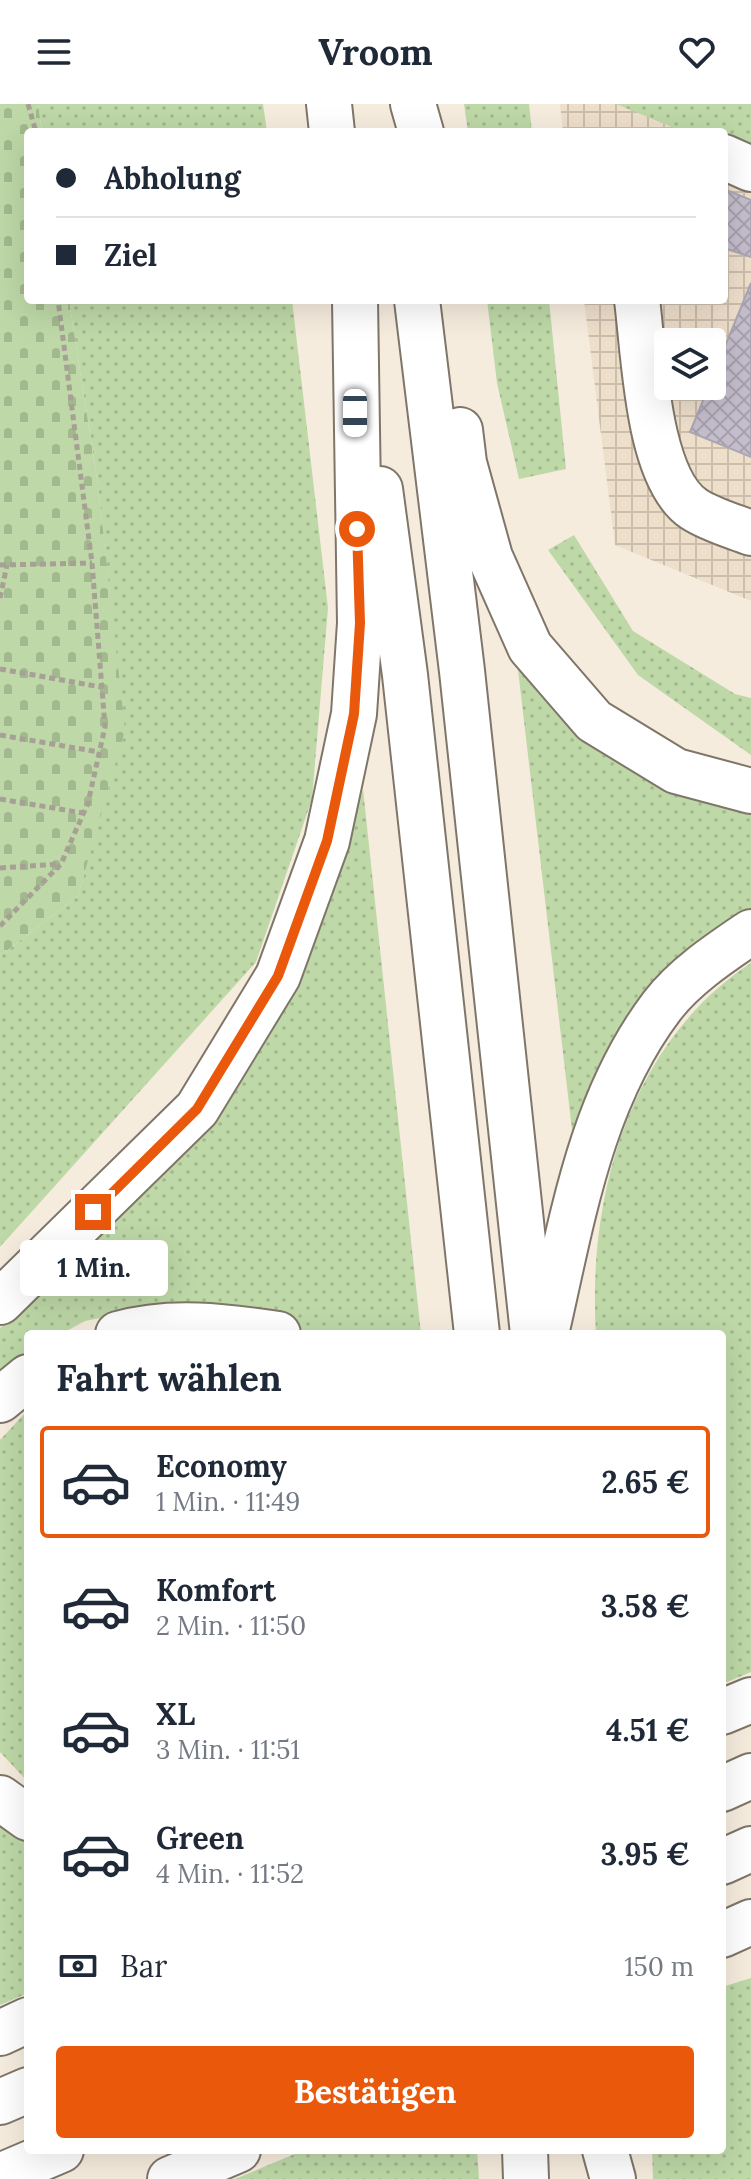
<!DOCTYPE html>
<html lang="de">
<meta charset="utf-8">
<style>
body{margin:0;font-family:Lora,serif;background:#f2f2f3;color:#1f2937;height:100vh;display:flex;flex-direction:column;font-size:30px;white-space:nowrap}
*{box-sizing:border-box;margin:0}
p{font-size:26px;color:#747a83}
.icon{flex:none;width:44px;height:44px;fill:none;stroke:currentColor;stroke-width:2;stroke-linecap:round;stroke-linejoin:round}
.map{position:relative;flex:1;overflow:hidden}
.sheet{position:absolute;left:24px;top:1226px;width:702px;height:824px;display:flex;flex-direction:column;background:#fff;border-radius:8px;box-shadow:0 8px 32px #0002}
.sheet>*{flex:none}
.top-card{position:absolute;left:24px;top:24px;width:704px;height:176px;border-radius:8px;box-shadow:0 8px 32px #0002;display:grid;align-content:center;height:176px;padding:0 32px;background:#fff}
.fabs{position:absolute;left:654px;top:224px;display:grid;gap:16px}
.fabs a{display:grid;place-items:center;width:72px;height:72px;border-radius:8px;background:#fff;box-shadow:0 8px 32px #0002;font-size:40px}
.end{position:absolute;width:36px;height:36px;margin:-18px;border:10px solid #ea580c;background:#fff;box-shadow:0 0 0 4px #fff}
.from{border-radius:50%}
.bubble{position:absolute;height:56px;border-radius:8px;background:#fff;box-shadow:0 8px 32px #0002;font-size:26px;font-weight:700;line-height:56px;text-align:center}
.car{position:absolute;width:24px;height:48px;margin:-24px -12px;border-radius:10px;box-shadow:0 0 6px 2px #0007;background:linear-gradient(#fff 24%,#345 0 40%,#fff 0 76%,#345 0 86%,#fff 0)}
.top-card b{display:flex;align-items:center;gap:28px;height:76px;font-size:30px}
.top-card b+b{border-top:2px solid #e0e1e3}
.top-card i{width:20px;height:20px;background:#1f2937}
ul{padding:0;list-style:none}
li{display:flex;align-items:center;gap:24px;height:112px;margin:0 16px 12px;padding:0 16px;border:4px solid transparent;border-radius:8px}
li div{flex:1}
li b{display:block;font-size:30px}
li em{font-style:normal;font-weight:700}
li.on{border-color:#ea580c}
li>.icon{width:72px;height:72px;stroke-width:1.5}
h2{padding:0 32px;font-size:36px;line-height:96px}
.pay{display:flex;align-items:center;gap:20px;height:88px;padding:0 32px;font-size:30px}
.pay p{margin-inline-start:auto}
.button{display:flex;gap:16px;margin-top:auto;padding:16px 32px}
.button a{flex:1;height:92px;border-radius:8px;background:#ea580c;color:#fff;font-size:32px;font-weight:700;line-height:92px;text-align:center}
header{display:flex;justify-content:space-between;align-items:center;height:104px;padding:0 32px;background:#fff;font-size:36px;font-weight:700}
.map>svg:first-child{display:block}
.industrial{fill:url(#industrial-grid);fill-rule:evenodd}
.grass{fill:url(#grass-dots)}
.cemetery{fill:url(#cemetery-stones)}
.building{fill:url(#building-cross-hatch);stroke:#aca5b4;stroke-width:2}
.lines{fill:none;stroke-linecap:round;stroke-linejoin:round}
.minor-casing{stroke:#7f7669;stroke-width:48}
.highway-casing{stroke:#7f7669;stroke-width:48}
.path{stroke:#a7a095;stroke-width:5;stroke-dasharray:6 4;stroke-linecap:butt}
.minor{stroke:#fff;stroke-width:44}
.highway{stroke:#fff;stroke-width:44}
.route{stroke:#ea580c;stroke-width:10}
</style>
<header><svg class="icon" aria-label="menu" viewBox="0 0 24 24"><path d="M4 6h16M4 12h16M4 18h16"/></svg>Vroom<svg class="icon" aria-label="heart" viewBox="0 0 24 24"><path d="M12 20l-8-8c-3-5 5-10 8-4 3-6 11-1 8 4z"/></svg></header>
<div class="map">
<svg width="751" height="2075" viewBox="0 0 751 2075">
<defs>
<pattern id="industrial-grid" width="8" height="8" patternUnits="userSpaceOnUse" patternTransform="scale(2)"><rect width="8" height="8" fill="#eedfcb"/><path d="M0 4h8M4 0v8" fill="none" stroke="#cbbead"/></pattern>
<pattern id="grass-dots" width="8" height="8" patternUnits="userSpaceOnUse" patternTransform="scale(2)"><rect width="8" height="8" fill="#bed8a7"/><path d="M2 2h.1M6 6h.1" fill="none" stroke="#a2b88e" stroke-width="1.8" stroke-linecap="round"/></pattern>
<pattern id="cemetery-stones" width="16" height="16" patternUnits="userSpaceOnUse" patternTransform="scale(2)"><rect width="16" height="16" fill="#bed8a7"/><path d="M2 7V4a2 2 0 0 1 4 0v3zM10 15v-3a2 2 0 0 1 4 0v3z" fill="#a2b88e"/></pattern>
<pattern id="building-cross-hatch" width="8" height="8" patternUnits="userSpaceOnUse" patternTransform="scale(2)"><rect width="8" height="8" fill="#c4bdcc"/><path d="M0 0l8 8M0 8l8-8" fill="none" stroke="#a7a1ae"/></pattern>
</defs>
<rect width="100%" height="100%" fill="#f6ecde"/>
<path class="industrial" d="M560 0H751V497L615 441 584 196H724V28H563ZM668 238H712V282H668Z"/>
<g class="grass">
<polygon points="38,0 263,0 267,28 42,28"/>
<polygon points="464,0 529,0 532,28 468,28"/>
<polygon points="616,0 751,0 751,55 724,44 724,28 684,28"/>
<polygon points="69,196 292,196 328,504 312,695 256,858 0,1143 0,852 78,792 124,626 98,381"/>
<polygon points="487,196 549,196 566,365 519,375 497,279"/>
<polygon points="574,431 633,527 735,590 751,594 751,651 638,571 548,446"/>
<polygon points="516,549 751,704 751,807 573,1034"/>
<polygon points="363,685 421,1230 314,1230 246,1205 164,1201 85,1217 61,1230 28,1230 28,1249 0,1270 0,1224 74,1155 260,940 323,817"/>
<path d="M751 859V1568L722 1580V1230H596C587 1092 630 938 751 859Z"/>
<polygon points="28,1306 28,1678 0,1648 0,1336"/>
<polygon points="0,1710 28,1731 28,1889 0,1901"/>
<polygon points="751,1874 751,2075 653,2075 652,2046 722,2046 722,1883"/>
<polygon points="304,2046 477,2046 479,2075 235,2075"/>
</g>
<polygon class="cemetery" points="0,0 38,0 42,28 28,28 28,196 69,196 98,381 125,626 78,792 0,852"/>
<g class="building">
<polygon points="724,85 751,96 751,153 724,144"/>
<polygon points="751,179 751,353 690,328 709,282 712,282 712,274"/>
</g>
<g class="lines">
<g class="minor-casing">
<g id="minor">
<polyline points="724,53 751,65"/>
<path d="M637 196C644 249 647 374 694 405 711 416 733 422 751 429"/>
</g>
</g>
<g class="highway-casing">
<g id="highway">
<polyline points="329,0 332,28"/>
<polyline points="413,0 421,28"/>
<polyline points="417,196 462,567 533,1230"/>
<polyline points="460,326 464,359 490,453 530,543 594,617 676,667 751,687"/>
<polyline points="380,385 405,571 477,1230"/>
<polyline points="0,1198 197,1005 278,872 327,737 354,610 360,519 355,196"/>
<path d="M118 1230C170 1215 225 1222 278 1230"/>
<path d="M546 1230C572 1117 590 997 662 902 685 872 720 849 751 828"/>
<polyline points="0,1296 28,1273"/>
<polyline points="722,1608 751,1596"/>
<polyline points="722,1685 751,1672"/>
<polyline points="0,1694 28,1714"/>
<polyline points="722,1758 751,1745"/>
<polyline points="722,1831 751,1818"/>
<polyline points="0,1929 28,1916"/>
<polyline points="0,1998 28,1986"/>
<polyline points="525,2046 526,2075"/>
<polyline points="605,2046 613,2075"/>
<polyline points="0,2072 61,2046"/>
<polyline points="170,2075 238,2046"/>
</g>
</g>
<g class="path">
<polyline points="28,0 36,28"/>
<polyline points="0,461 92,459"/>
<polyline points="0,494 7,461"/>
<polyline points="0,565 101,583"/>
<polyline points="0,631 99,648"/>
<polyline points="0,695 83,709"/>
<polyline points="0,764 60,760"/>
<polyline points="0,822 61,760 88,699 105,623 92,459 58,196"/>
</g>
<use href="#minor" class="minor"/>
<use href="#highway" class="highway"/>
</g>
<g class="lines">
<polyline class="route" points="93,1108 197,1005 278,872 327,737 354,610 360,519 357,425"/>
</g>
</svg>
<div class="fabs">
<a><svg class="icon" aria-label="layers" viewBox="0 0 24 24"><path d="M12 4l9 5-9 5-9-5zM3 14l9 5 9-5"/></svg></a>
</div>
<i class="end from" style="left:357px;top:425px"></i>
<i class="end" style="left:93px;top:1108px"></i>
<div class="bubble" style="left:20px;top:1136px;width:148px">1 Min.</div>
<i class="car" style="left:355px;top:309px;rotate:180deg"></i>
<div class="top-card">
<b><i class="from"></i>Abholung</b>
<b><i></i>Ziel</b>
</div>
<section class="sheet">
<h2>Fahrt wählen</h2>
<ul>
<li class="on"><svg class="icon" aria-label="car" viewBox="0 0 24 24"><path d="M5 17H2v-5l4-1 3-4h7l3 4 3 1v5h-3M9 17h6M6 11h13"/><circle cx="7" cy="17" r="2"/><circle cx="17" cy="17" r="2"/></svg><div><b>Economy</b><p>1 Min. · 11:49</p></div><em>2.65 €</em></li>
<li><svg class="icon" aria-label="car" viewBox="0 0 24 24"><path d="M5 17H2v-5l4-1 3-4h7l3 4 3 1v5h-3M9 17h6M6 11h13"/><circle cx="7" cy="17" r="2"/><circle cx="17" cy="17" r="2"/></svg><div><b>Komfort</b><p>2 Min. · 11:50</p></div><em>3.58 €</em></li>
<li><svg class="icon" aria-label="car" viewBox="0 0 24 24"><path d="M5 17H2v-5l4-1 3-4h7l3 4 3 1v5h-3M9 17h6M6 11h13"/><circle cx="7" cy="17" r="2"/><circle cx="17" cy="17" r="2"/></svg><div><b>XL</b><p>3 Min. · 11:51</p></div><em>4.51 €</em></li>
<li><svg class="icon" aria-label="car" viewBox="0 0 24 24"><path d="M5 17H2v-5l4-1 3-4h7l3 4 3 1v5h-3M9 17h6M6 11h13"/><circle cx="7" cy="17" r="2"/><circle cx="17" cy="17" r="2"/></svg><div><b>Green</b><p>4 Min. · 11:52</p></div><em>3.95 €</em></li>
</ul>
<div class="pay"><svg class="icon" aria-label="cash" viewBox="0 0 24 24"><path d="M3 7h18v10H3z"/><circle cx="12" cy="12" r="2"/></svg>Bar<p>150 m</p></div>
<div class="button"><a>Bestätigen</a></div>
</section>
</div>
